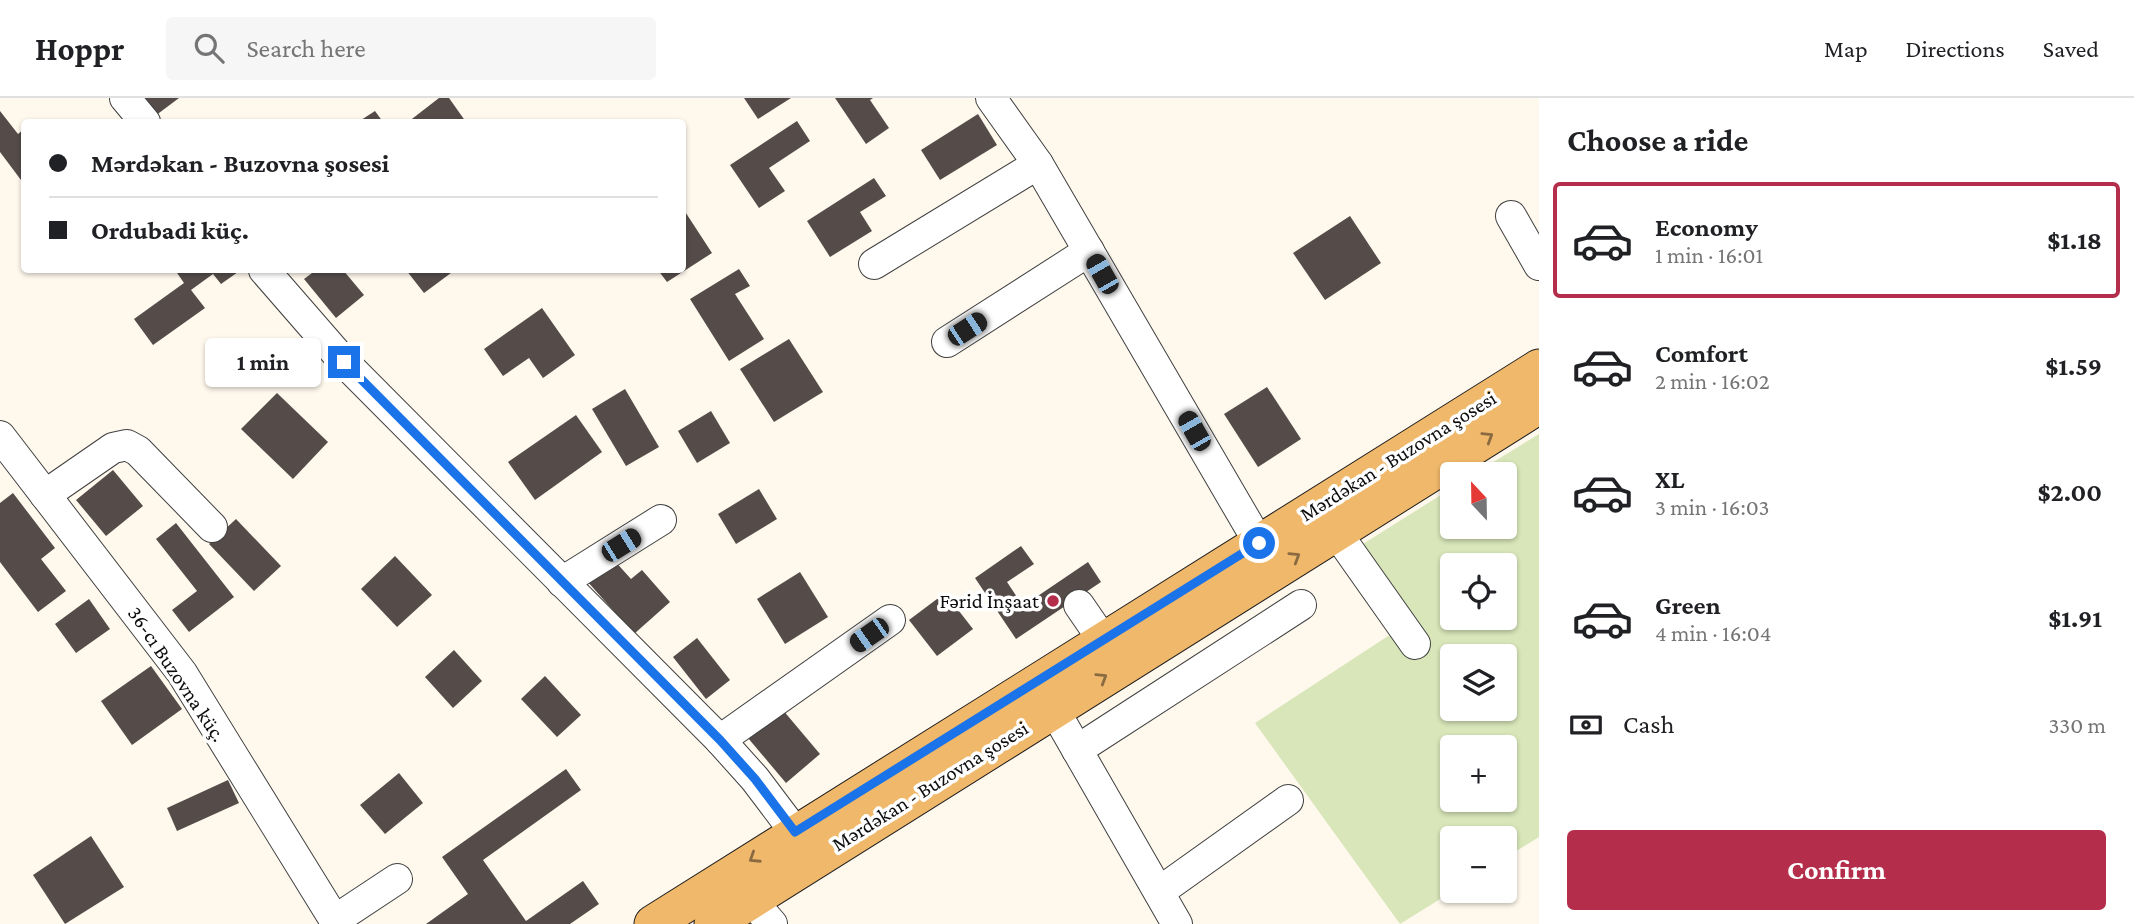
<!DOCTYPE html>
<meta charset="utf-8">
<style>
body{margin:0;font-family:"Crimson Pro",serif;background:#f6f6f6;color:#202124;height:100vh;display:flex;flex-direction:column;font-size:26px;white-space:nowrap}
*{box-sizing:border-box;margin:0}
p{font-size:23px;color:#757577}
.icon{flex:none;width:38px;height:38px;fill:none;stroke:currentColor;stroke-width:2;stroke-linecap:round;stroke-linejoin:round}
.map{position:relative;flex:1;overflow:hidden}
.panel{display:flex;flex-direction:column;background:#fff;width:595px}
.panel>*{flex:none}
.hud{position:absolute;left:21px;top:21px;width:665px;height:154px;border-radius:7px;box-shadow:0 2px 5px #0004;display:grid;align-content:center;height:154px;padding:0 28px;background:#fff}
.needle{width:46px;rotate:338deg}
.fabs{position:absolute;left:1440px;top:364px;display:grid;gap:14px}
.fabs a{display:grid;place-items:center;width:77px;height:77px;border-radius:7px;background:#fff;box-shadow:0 2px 5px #0004;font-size:35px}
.end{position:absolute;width:32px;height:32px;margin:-16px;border:9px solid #1a73e8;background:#fff;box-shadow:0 0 0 4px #fff}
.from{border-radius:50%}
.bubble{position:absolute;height:49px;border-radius:7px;background:#fff;box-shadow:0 2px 5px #0004;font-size:23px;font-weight:700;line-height:49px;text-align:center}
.car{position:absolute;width:21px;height:42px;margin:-21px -10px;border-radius:9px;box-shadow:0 0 5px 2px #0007;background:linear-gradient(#222 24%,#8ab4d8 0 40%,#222 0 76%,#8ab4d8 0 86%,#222 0)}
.hud b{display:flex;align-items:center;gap:24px;height:66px;font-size:26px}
.hud b+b{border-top:2px solid #e0e0e0}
.hud i{width:18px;height:18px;background:#202124}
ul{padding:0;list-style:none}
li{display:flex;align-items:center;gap:21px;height:116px;margin:0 14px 10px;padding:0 14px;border:4px solid transparent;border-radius:7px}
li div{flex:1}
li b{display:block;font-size:26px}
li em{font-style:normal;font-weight:700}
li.selected{border-color:#b42d4b}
li>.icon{width:63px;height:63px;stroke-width:1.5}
h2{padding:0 28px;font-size:32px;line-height:84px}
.pay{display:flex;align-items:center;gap:18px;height:77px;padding:0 28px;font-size:26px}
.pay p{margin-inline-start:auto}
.cta{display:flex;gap:14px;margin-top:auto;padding:14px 28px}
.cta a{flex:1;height:80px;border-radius:7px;background:#b42d4b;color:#fff;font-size:28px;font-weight:700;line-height:80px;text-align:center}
header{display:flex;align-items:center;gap:42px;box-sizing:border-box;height:98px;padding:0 35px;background:#fff;border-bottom:2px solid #e0e0e0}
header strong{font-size:33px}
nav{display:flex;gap:38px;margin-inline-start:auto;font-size:24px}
.search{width:490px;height:63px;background:#f6f6f6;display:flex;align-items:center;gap:18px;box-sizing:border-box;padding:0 24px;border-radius:7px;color:#757577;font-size:26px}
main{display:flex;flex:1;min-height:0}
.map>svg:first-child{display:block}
.green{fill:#d8e6b9;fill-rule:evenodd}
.building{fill:#554c4a}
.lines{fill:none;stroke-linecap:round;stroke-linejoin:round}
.minor-casing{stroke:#404040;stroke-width:32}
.major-casing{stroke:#1e1e1e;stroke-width:39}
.minor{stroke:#fff;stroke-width:30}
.major{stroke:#f0b86b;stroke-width:37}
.oneway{stroke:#8a6b41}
.route{stroke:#1a73e8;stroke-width:9}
.poi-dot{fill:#b42d4b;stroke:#fff;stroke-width:2.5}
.labels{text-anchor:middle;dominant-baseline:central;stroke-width:7;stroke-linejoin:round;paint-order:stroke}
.street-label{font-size:21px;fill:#0d0d0d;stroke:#fff}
.poi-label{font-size:21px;fill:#0d0d0d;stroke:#fff;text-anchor:end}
</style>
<header>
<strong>Hoppr</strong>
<div class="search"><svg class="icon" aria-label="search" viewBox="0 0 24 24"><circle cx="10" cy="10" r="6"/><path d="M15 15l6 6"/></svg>Search here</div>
<nav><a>Map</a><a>Directions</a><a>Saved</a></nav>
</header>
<main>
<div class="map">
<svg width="1539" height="826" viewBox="0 0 1539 826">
<rect width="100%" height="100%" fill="#fef8ed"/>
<path class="green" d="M1539 336V739L1505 760V740H1452L1453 793 1400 826 1255 625 1414 521 1363 446 1452 390V429H1505V376H1474ZM1452 467H1505V520H1452ZM1452 558H1505V611H1452ZM1452 649H1505V702H1452Z"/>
<g class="building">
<polygon points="141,0 179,0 155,18"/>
<polygon points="439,0 449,0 466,24 408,24"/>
<polygon points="744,0 791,0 758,21"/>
<polygon points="835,0 873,0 870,2 889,30 866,46"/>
<polygon points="0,13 18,36 24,31 24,86 0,54"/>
<polygon points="375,13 383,24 358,24"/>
<polygon points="978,16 997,47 940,82 921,52"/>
<polygon points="797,23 810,43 769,70 785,93 759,110 730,67"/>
<polygon points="874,80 886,98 860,114 872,133 830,159 807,123"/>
<polygon points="682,109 712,155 667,184 658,172 682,172"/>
<polygon points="1350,118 1381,165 1325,202 1293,155"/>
<polygon points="739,171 750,188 735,196 764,241 729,263 690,201"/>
<polygon points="175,172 236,172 238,174 221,186 213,176 191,192 205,210 153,247 134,221 184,185"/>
<polygon points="316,172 343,172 364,197 336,220 304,181"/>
<polygon points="406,172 455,172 424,195"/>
<polygon points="542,210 575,257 543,280 529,260 503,278 484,251"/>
<polygon points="789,241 823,294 774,324 740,271"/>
<polygon points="1267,289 1301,341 1258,369 1224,316"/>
<polygon points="625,291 659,349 626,368 592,311"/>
<polygon points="277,295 328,344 293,381 241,331"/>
<polygon points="711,313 730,345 697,365 678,333"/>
<polygon points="576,317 602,354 535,402 508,364"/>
<polygon points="113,372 143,408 106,438 76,402"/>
<polygon points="759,391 777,421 736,446 718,416"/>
<polygon points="13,395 55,450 41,461 66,493 38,514 0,464 0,405"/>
<polygon points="236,421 281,468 254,493 209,446"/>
<polygon points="176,425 234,499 189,534 172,512 197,493 156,441"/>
<polygon points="1021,448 1034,466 1007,484 1023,508 1088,464 1101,484 1016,541 975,480"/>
<polygon points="395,458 432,497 397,529 361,491"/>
<polygon points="613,461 631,481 642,472 670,504 634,536 587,483"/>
<polygon points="800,474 828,519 785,546 757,501"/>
<polygon points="945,495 973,531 937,558 909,522"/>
<polygon points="89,501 110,531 76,555 55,526"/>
<polygon points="697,540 730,582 706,601 673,559"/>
<polygon points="454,552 482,583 453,610 425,579"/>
<polygon points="151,568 182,611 132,647 101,603"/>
<polygon points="545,578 581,617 557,639 521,601"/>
<polygon points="782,611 820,656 786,685 748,640"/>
<polygon points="566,671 581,692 483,762 526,823 583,783 599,806 570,826 426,826 468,796 442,759"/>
<polygon points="399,675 423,705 385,736 360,707"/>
<polygon points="228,682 239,705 177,733 167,710"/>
<polygon points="91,738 124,789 65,826 33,777"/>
</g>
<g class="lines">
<g class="minor-casing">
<g id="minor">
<polyline points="125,0 145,24"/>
<polyline points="991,0 1038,66 1259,445"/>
<polyline points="1511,118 1539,167"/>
<polyline points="874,166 1038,66"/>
<polyline points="264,172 344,264 720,642 755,681 795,734"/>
<polyline points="947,244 1089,153"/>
<polyline points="0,338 182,575 337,826"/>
<polyline points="45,397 113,350 127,347 138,353 212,429"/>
<polyline points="1336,434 1415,546"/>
<polyline points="562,484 661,422"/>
<polyline points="1079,507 1103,542"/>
<polyline points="1053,610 1177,826"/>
<polyline points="720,642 890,522"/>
<polyline points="1077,652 1301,507"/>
<polyline points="1159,794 1288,702"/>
<polyline points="751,802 772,826"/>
<polyline points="335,822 397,781"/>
</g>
</g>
<g class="major-casing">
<g id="major">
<polyline points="653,826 1539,270"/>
<polyline points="713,826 1539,307"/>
</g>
</g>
<use href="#minor" class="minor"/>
<use href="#major" class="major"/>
</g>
<defs><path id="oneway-chevron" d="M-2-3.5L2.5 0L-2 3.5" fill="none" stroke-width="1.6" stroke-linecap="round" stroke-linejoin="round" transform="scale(1.75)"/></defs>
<g class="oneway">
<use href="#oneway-chevron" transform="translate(1488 339) rotate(-32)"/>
<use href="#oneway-chevron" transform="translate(1295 459) rotate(-32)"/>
<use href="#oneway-chevron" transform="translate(1102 580) rotate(-32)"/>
<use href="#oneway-chevron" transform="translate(754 760) rotate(147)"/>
</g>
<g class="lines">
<polyline class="route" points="344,264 720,642 755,681 795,734 1259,445"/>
</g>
<circle class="poi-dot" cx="1053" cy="503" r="7"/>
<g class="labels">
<g class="street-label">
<text transform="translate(1398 358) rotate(-32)">Mərdəkan - Buzovna şosesi</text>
<text transform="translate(177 576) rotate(56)">36-cı Buzovna küç.</text>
<text transform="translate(930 688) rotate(-32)">Mərdəkan - Buzovna şosesi</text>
</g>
<g class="poi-label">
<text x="1039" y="503">Fərid İnşaat</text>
</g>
</g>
</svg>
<div class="fabs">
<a><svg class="needle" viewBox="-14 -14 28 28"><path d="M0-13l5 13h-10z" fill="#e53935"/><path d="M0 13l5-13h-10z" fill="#757577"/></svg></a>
<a><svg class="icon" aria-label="locate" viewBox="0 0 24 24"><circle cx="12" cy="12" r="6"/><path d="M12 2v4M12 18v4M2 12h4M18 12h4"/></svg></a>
<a><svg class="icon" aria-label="layers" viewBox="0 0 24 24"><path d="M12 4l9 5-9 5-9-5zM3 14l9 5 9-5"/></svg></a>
<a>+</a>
<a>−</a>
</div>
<i class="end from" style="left:1259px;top:445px"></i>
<i class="end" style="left:344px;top:264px"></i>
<div class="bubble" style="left:205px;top:240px;width:116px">1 min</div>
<i class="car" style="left:1102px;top:176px;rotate:330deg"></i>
<i class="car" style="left:967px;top:231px;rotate:57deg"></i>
<i class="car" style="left:1194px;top:333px;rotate:330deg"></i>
<i class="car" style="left:621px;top:447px;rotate:58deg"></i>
<i class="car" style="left:869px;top:537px;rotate:235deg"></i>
<div class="hud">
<b><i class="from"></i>Mərdəkan - Buzovna şosesi</b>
<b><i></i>Ordubadi küç.</b>
</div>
</div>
<section class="panel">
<h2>Choose a ride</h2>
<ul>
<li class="selected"><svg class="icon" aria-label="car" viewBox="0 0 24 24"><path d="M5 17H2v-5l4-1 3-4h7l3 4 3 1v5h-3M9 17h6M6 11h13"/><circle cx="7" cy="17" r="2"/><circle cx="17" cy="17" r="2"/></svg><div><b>Economy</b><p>1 min · 16:01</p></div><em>$1.18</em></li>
<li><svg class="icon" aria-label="car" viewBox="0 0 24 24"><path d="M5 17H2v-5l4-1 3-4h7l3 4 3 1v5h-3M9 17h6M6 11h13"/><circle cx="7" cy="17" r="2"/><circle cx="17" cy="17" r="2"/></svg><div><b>Comfort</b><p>2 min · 16:02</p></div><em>$1.59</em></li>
<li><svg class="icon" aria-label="car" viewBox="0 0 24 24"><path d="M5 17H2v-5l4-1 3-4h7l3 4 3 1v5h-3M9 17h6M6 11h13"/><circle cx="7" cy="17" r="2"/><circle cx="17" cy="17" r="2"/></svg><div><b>XL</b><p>3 min · 16:03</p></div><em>$2.00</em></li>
<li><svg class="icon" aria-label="car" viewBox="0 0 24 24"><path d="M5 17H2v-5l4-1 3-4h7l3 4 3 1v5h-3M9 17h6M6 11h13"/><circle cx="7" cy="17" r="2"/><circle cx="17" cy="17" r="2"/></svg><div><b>Green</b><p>4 min · 16:04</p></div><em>$1.91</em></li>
</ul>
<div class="pay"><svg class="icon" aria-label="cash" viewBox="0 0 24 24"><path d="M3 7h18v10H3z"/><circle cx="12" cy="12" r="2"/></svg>Cash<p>330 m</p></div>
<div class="cta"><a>Confirm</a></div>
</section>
</main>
